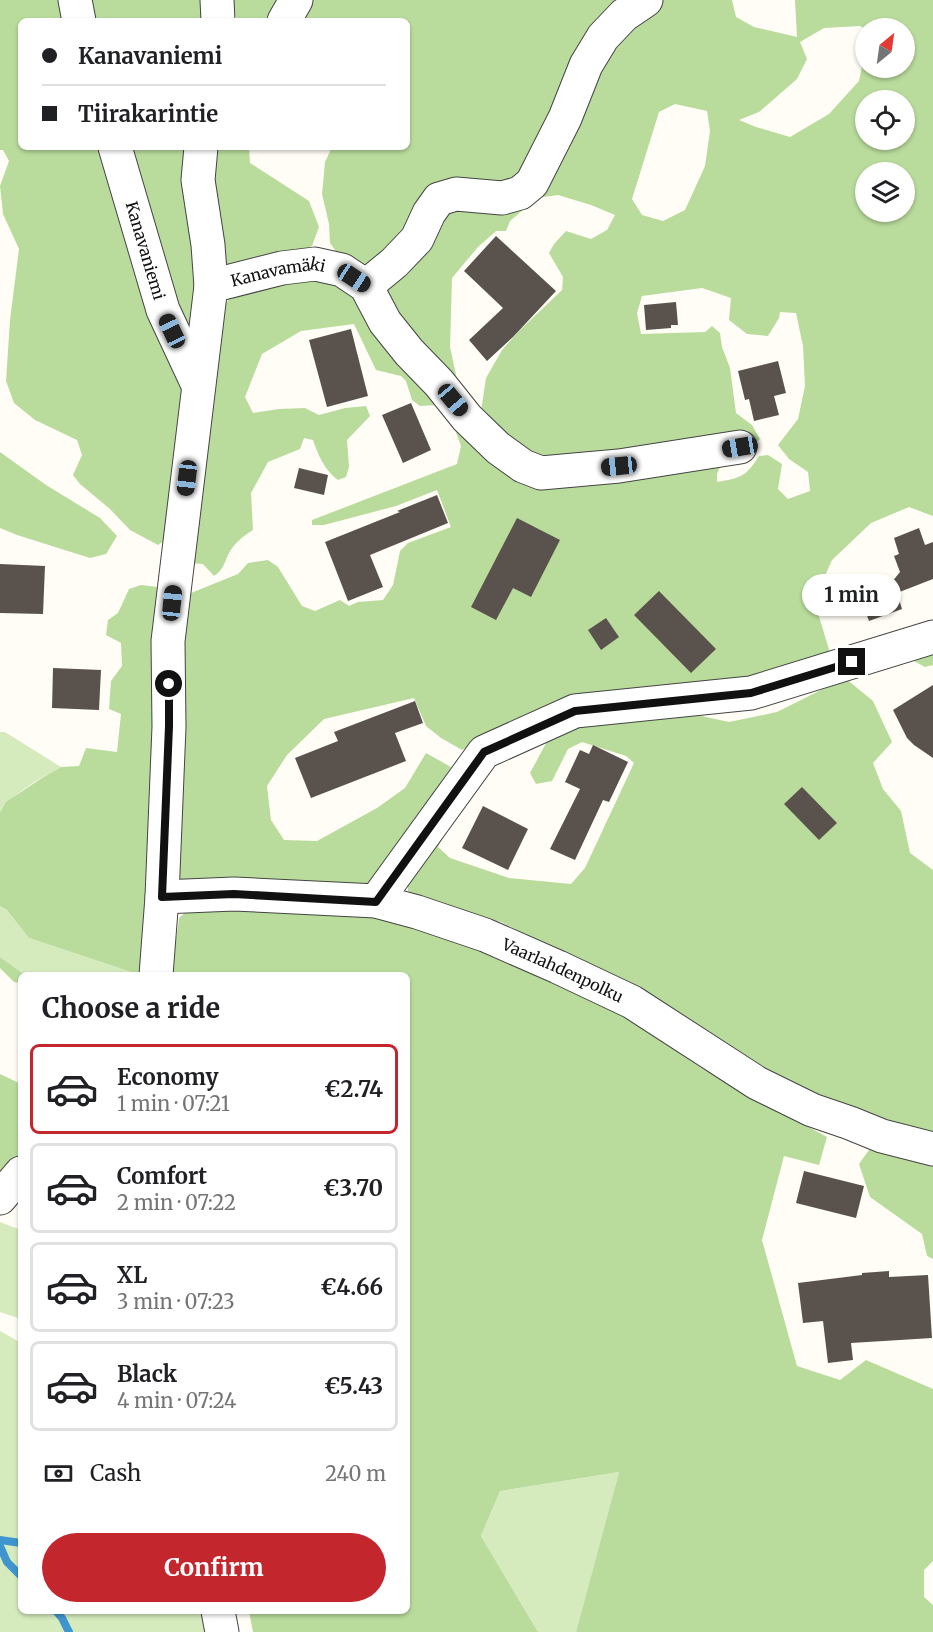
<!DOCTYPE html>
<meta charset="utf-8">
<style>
body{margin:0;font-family:Merriweather,serif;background:#f6f6f6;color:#202124;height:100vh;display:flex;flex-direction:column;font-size:22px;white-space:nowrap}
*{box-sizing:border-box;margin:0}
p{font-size:20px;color:#757577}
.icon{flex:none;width:33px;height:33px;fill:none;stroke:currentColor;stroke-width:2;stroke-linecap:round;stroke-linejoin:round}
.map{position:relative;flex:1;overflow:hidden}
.drawer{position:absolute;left:18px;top:972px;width:392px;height:642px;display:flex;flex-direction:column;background:#fff;border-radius:9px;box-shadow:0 2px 4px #0004}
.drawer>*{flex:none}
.hud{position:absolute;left:18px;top:18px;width:392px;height:132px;border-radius:9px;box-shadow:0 2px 4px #0004;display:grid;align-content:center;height:132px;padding:0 24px;background:#fff}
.needle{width:39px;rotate:29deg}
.tools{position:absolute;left:855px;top:18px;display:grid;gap:12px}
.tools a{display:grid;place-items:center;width:60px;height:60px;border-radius:50%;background:#fff;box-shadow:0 2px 4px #0004;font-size:30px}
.end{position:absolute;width:27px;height:27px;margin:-14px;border:8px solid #111;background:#fff;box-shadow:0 0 0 3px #fff}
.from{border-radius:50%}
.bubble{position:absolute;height:42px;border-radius:21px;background:#fff;box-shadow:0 2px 4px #0004;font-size:20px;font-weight:700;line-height:42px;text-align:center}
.car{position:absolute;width:18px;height:36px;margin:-18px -9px;border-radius:8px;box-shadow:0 0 4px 2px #0007;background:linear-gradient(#222 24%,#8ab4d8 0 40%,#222 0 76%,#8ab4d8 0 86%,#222 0)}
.hud b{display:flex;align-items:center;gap:21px;height:57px;font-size:22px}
.hud b+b{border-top:2px solid #e0e0e0}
.hud i{width:15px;height:15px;background:#202124}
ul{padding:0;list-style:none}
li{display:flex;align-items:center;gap:18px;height:90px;margin:0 12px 9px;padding:0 12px;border:3px solid #e0e0e0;border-radius:9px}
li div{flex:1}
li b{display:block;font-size:22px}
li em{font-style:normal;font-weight:700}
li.selected{border-color:#c4262e}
li>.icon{width:54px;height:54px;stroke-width:1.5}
h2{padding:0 24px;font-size:27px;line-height:72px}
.pay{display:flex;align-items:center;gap:15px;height:66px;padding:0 24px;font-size:22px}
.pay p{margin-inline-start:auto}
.action{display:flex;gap:12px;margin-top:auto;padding:12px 24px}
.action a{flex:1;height:69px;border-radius:36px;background:#c4262e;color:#fff;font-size:24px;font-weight:700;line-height:69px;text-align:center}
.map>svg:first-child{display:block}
.green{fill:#d5ebbd}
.forest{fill:#b9dc9c;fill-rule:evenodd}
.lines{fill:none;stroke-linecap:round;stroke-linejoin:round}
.stream{stroke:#3f96cf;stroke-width:8}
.building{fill:#5a524d}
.minor-casing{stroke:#444;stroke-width:35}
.minor{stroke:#fff;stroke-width:33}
.route{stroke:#111;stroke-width:8}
.labels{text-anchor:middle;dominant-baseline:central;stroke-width:6;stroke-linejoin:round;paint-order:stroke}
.street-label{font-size:16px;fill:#111;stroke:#fff}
</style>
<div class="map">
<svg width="933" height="1632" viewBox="0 0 933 1632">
<rect width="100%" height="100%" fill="#fffdf5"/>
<g class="green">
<path d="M0 732H5L61 767C40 779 13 792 0 813Z"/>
<polygon points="0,906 7,910 29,938 140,975 25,975 0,957"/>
<polygon points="0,1222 21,1230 21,1319 0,1312"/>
<polygon points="0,1331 21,1343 21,1611 202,1611 206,1632 0,1632"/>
<polygon points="619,1472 576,1632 538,1632 481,1536 500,1491"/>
</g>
<g class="forest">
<polygon points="0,0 68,0 74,21 21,21 21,147 107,147 191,386 165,540 158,545 130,530 110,509 80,484 73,475 82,455 77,440 35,420 14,403 6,381 10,320 19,249 3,214 0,186 9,161 3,150 0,150"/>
<polygon points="84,0 206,0 209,21 89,21"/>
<polygon points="221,0 279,0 277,6 267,21 241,21 232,14"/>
<path d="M308 0H732L736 17 754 27 797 37 795 0H933V516L909 507 871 523 832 560 814 600 831 656 757 684 534 714 462 750 441 738 426 726 414 698 324 719 287 755 267 786 271 820 284 840 317 841 377 808 405 788 426 753 451 767 373 889 176 884V739L186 595 238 574 248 563 268 560 278 567 302 606 315 611 340 600 349 606 358 602 383 600 393 585 400 551 408 543 451 527 437 490 396 506 324 525H312V520L457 464 461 446 450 416 438 405 420 406 412 400 406 381 401 376 376 370 354 324 301 331 262 354 245 397 253 413 279 409 305 408 319 415 345 408 366 406 370 416 347 440 349 467 346 477 338 480C325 471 318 455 313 440L304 438 300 449 268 462 251 493 253 530C242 537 234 543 228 555 224 564 223 570 214 576L203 564 190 563 225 304 242 285 342 260 330 243 329 224 322 194 325 162 332 147H406V21H295ZM860 26 865 29 904 28V68H866L865 52 859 81 829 114 790 137 756 127 739 120 759 112 797 79 807 59 800 42 824 28ZM866 100H904V140H866ZM675 104 707 111 710 131 705 166 685 210 663 221 642 215 632 199 659 112ZM866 172H904V212H866ZM558 195 591 205 615 215 607 230 591 239 566 231 554 244 549 253 563 277 562 290 519 331 502 350 486 378 481 411 457 379 450 347 452 278 478 247 496 231H506L510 221 537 198ZM702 288 731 298 729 320 747 334 768 336 779 318 780 312 796 313 803 346 805 386 798 419 778 445 789 459 808 472 810 491 788 499 778 489 782 464 768 455 759 456C746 477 740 478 717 482V474L725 455 750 447 760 439 752 425 736 413 730 368 722 347 720 333 712 326 705 332 641 334 637 313 642 296Z"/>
<polygon points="123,147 249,147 250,163 309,201 319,227 312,246 287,259 231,275 196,355"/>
<polygon points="0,452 46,485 100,518 117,536 106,554 90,558 17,535 0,528"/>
<polygon points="141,585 165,588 147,975 140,975 29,938 7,910 0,906 0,813 6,802 42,778 61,767 79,766 86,748 117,752 121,714 109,709 111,681 122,666 121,643 106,635 108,620 118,613 129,589"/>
<polygon points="933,643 933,665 925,667 912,660"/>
<polygon points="845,678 873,701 892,742 873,763 883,789 901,811 910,853 933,870 933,1139 819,1102 636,990 501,922 423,906 408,891 407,871 453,818 438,847 450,858 509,878 571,884 585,868 634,763 626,756 582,742 568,749 552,781 536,784 530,773 551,734 604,717 660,707 729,722 777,712"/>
<polygon points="187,911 367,911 496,957 617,1011 701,1068 827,1137 819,1165 784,1156 762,1240 797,1366 840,1380 866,1360 933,1389 933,1561 924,1570 924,1597 933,1605 933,1632 576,1632 619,1472 500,1491 481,1536 538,1632 253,1632 249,1611 406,1611 406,975 171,975 179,918"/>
<polygon points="0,957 25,975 21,975 21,983 14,982 0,968"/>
<polygon points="0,1074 21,1084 21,1156 0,1176"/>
<polygon points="871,1147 933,1165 933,1259 927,1256 922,1234 870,1197 859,1164"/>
</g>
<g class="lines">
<g class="stream">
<polyline points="0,1540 21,1543"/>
<polyline points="0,1546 7,1562 21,1576"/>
<polyline points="56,1611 62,1618 69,1632"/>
</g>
</g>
<g class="building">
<polygon points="496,236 556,291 513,337 487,361 469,340 503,308 464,271"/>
<polygon points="676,302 678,325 671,325 671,328 646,330 644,305"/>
<polygon points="351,329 368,396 327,407 309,340"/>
<polygon points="778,361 786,393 774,396 779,415 754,421 749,399 745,400 738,371"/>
<polygon points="411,403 431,450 403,463 382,415"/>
<polygon points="299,468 328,475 324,495 294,488"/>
<polygon points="437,495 448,523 370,555 383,587 348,601 325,542 400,512 397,511"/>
<polygon points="517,518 560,540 531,597 513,588 496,620 471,607"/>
<polygon points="919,528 925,545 933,542 933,579 897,593 902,609 869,621 862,602 882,594 900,572 894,556 899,554 894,538"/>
<polygon points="0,564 45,566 43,614 0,613"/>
<polygon points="659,591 716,649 691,673 634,615"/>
<polygon points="606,618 619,637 601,650 588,630"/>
<polygon points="53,668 101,670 99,710 52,708"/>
<polygon points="933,685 933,758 914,745 907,738 893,710"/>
<polygon points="415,701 423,723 395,733 406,761 311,798 295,758 338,741 334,732"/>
<polygon points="593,745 628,762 609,802 603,800 575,860 550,849 580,789 565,782 580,750 589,754"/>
<polygon points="802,787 837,823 819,840 784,804"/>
<polygon points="483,806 528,829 508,870 462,848"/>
<polygon points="804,1171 864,1186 856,1218 796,1203"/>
<polygon points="889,1271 889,1277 928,1275 932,1338 851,1343 853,1360 828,1363 823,1321 803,1323 798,1283 862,1275 862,1273"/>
</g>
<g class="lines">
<g class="minor-casing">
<g id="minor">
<polyline points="75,0 79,21"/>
<polyline points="217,0 218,21"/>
<polyline points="284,21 296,0"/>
<path id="s1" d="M115 147 163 310 198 385"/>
<path id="s2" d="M211 286 282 268 315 264 342 270 366 286 385 322 409 352 439 383 467 418 498 448 523 466 541 473 619 466 740 447"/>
<polyline points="366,286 394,263 417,239 429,213 439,199 456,194 502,198 520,193 532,183 565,118 586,65 603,37 624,15 646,0"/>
<path id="s3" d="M162 897 234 894 376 901 417 912 485 935 558 967 632 1002 757 1083 812 1110 850 1123 882 1136 933 1149"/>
<polyline points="376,901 484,752 575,711 751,693 933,637"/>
<polyline points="156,975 162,897 169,727 168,641 211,286 208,245 198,180 201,147"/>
<polyline points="0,1198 21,1173"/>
<polyline points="218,1611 222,1632"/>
</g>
</g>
<use href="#minor" class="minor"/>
</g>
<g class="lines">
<polyline class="route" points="169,684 169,726 162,897 234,894 376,902 484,752 575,711 751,693 852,662"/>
</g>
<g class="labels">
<g class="street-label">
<text stroke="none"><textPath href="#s1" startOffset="108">Kanavaniemi</textPath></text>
<text stroke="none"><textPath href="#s2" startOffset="69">Kanavamäki</textPath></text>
<text stroke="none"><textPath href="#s3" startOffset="414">Vaarlahdenpolku</textPath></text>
</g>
</g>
</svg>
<div class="tools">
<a><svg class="needle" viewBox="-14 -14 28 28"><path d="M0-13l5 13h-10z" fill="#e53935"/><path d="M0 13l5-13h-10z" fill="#757577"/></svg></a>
<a><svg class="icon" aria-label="locate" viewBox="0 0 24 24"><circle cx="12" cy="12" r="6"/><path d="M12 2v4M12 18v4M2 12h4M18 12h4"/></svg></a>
<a><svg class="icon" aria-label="layers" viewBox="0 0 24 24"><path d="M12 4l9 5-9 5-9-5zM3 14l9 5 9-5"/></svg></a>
</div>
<i class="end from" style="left:169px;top:684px"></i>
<i class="end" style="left:852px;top:662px"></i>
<div class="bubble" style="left:802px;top:574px;width:99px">1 min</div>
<i class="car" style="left:354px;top:278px;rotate:123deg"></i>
<i class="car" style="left:172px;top:331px;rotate:335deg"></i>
<i class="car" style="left:453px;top:400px;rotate:140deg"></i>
<i class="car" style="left:740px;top:447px;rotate:261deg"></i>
<i class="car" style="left:619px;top:466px;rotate:264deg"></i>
<i class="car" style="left:187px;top:478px;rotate:187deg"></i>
<i class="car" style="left:172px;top:603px;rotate:6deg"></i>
<div class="hud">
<b><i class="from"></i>Kanavaniemi</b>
<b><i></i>Tiirakarintie</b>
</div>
<section class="drawer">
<h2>Choose a ride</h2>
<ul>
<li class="selected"><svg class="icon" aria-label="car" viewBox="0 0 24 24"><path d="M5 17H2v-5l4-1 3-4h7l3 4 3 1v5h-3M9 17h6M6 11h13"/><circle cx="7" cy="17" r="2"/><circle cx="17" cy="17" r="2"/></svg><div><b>Economy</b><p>1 min · 07:21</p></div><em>€2.74</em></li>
<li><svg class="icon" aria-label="car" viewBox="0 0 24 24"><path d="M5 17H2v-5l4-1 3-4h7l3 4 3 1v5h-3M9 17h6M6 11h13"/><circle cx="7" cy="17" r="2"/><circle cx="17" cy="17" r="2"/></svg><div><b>Comfort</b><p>2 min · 07:22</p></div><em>€3.70</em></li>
<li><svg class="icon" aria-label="car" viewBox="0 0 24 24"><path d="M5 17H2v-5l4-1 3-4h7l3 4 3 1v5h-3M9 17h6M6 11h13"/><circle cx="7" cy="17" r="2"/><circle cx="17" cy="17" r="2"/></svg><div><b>XL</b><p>3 min · 07:23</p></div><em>€4.66</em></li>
<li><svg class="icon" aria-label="car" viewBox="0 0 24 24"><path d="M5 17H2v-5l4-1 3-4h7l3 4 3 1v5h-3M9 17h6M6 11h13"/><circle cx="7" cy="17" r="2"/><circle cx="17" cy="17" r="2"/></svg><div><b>Black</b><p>4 min · 07:24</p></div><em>€5.43</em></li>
</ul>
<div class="pay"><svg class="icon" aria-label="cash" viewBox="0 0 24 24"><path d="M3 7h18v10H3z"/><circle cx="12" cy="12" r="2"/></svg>Cash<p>240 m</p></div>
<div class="action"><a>Confirm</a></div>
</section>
</div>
